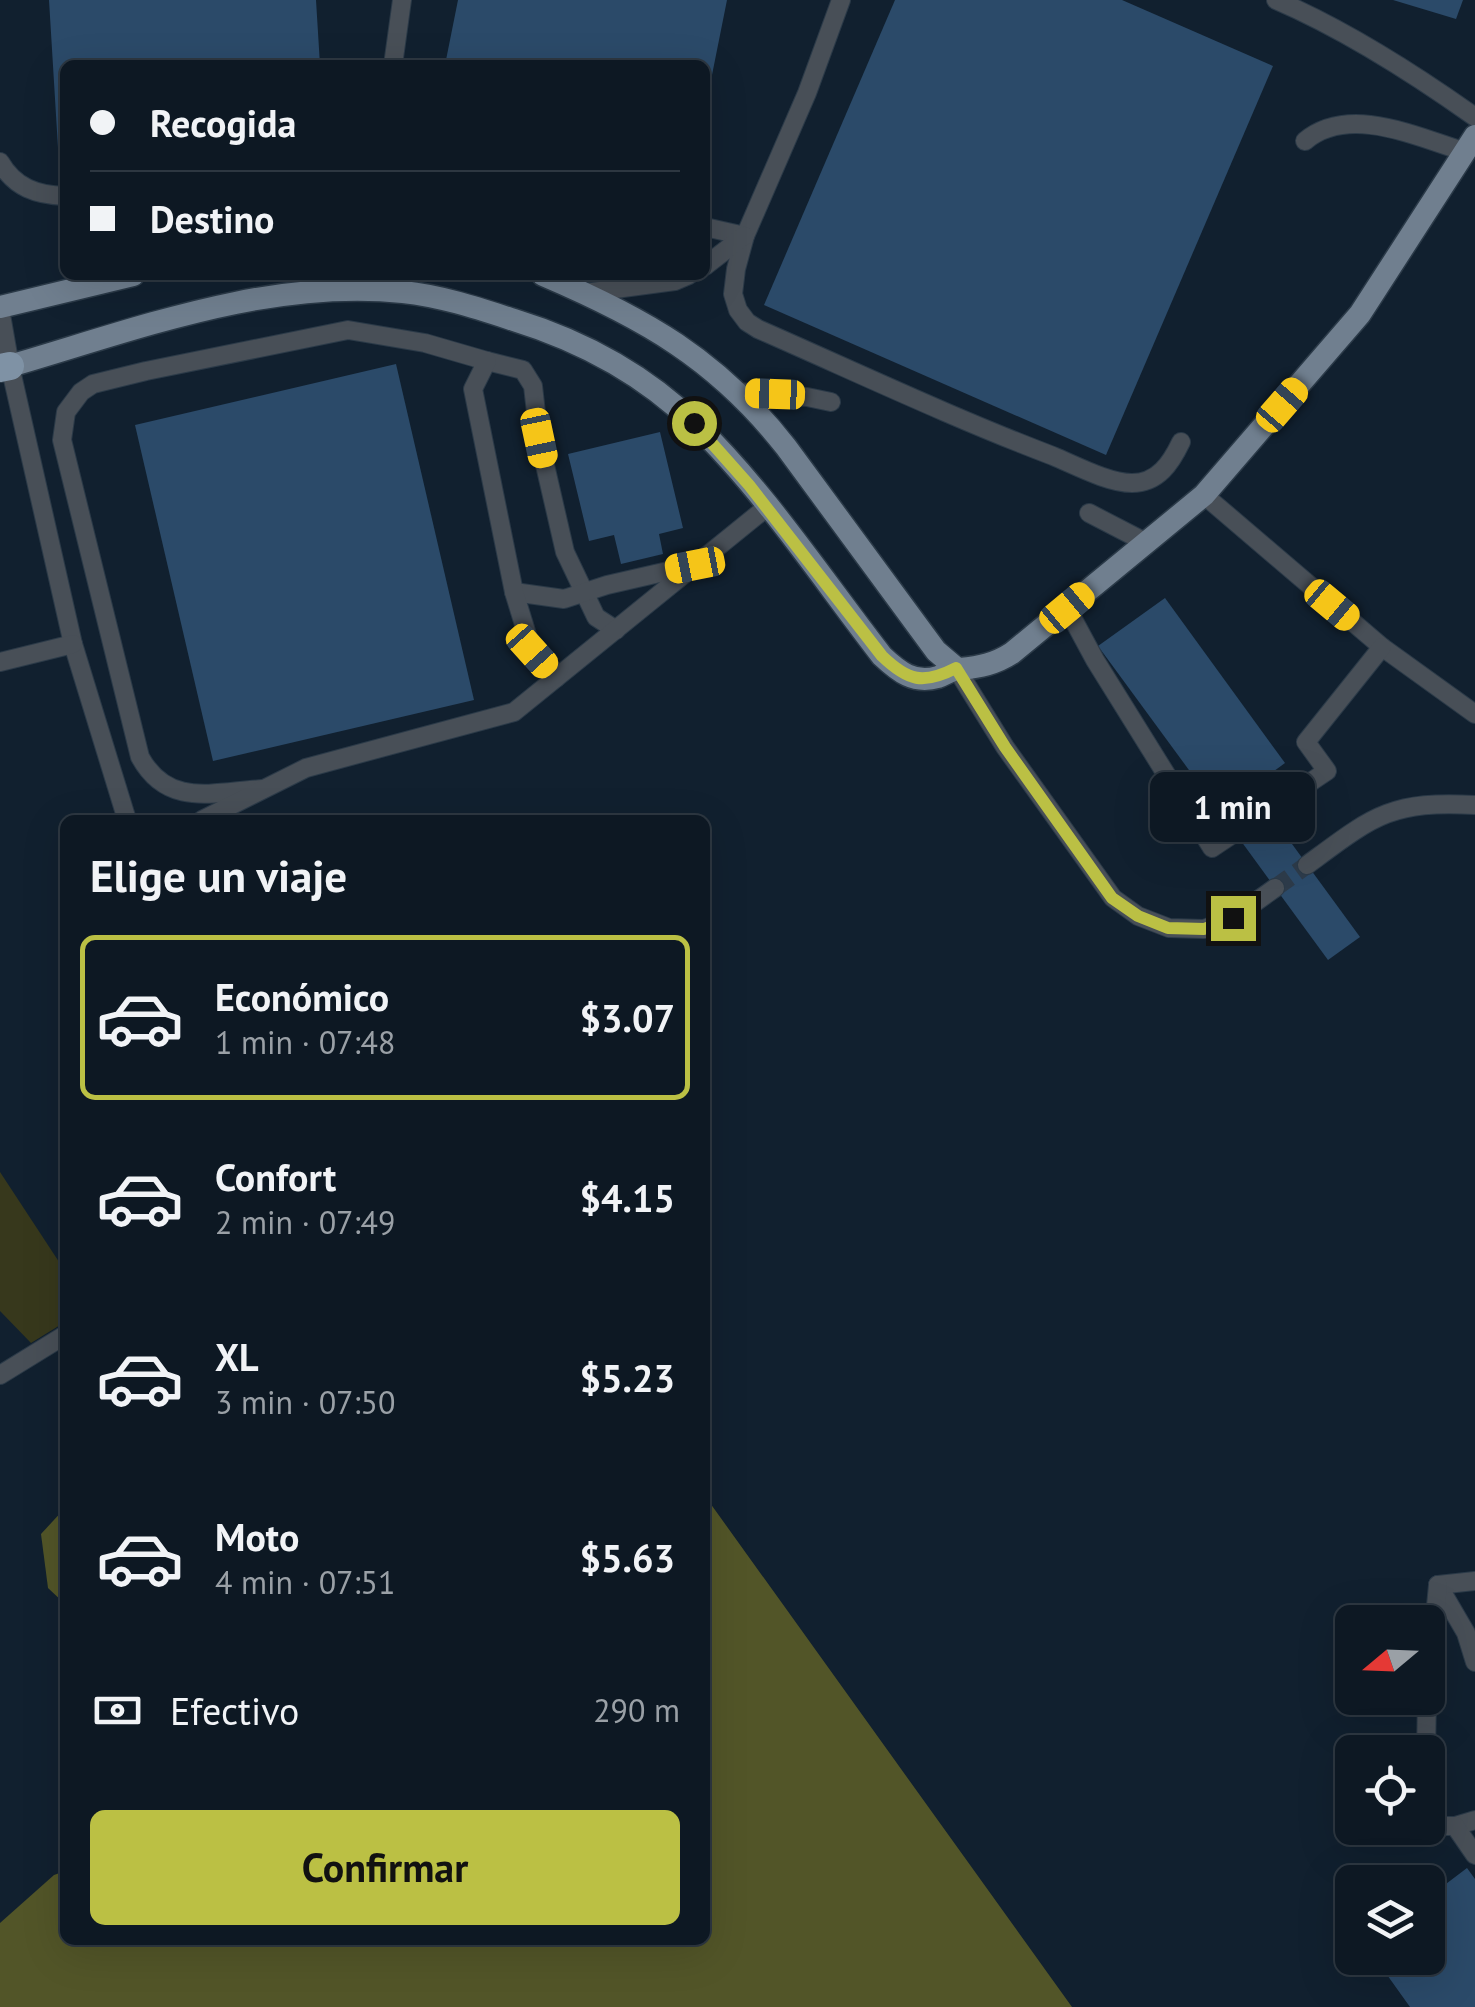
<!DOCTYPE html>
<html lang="es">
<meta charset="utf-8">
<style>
body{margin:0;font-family:"PT Sans",sans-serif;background:#1b2530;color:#f1f3f6;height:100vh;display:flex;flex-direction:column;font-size:38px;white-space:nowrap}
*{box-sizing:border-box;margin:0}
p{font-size:32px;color:#9aa0a6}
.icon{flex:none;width:55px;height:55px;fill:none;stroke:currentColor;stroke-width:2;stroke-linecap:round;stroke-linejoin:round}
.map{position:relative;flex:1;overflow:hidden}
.panel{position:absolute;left:60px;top:815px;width:650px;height:1130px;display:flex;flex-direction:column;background:#0d1823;border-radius:15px;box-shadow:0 10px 40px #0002,0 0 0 2px #2d3741}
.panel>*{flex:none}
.top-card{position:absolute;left:60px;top:60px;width:650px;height:220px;border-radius:15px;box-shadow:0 10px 40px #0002,0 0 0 2px #2d3741;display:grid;align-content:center;height:220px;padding:0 30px;background:#0d1823}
.needle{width:65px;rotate:251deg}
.controls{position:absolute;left:1335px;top:1605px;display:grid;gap:20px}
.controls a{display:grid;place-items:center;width:110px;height:110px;border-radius:15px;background:#0d1823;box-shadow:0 10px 40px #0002,0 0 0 2px #2d3741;font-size:50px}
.end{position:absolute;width:45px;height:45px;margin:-22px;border:12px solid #bbc044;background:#111;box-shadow:0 0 0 5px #111}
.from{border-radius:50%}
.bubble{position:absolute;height:70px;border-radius:15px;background:#0d1823;box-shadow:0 10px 40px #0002,0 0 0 2px #2d3741;font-size:32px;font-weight:700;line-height:70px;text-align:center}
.car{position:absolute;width:30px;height:60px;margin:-30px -15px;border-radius:12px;box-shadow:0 0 8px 2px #0007;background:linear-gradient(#f5c518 24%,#345 0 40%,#f5c518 0 76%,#345 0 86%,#f5c518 0)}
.top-card b{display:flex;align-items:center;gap:35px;height:95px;font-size:38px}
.top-card b+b{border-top:2px solid #2d3741}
.top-card i{width:25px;height:25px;background:#f1f3f6}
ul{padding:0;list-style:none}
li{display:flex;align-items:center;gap:30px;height:165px;margin:0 20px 15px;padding:0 10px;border:5px solid transparent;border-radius:15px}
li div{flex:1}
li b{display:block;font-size:38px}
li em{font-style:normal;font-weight:700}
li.on{border-color:#bbc044}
li>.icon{width:90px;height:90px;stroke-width:1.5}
h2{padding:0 30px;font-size:45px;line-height:120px}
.pay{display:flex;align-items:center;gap:25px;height:110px;padding:0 30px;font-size:38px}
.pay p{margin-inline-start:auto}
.button{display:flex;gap:20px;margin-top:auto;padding:20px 30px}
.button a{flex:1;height:115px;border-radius:15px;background:#bbc044;color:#111;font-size:40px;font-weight:700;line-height:115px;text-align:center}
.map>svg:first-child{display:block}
.green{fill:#37381c}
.water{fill:#525528}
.building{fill:#2b4a69}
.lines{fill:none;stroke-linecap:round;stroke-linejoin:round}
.minor-tunnel{stroke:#2d3b4a;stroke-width:18;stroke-dasharray:18 9;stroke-linecap:butt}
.minor-casing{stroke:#2b3a48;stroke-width:20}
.major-casing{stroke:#2b3a48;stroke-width:25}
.highway-casing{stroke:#2b3a48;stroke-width:30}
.minor{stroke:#484f57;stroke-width:18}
.major{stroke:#707f8f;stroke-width:22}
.highway{stroke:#7f92a5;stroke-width:28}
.route{stroke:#bbc044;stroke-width:12}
</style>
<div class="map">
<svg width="1475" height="2007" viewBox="0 0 1475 2007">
<rect width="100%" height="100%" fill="#11202f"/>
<polygon class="green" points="0,1172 65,1271 65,1322 31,1343 0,1311"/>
<g class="water">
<polygon points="705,1496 1072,2007 0,2007 0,1923 54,1875 65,1871 65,1940 705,1940"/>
<polygon points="65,1508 65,1604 48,1588 41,1534"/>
</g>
<g class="building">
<polygon points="49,0 316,0 320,65 65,65 65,147 58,148"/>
<polygon points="458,0 727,0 707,100 705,65 445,65"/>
<polygon points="895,0 1122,0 1273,66 1106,455 764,305"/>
<polygon points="1393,0 1463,0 1456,19"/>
<polygon points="396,364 474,700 213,761 135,425"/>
<polygon points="660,432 683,528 659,534 663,554 621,564 614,535 589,541 568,454"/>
<polygon points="1165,598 1285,763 1219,811 1098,646"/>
<polygon points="1273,818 1360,937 1328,960 1241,841"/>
<polygon points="1467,1868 1475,1879 1475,2007 1410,2007 1375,1958 1428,1958 1428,1884 1434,1893"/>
</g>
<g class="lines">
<polyline class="minor-tunnel" points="1275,888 1307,865"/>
<g class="minor-casing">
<g id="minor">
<path d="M841 0 807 93 745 236 736 269 733 294 738 310 747 322 758 329C856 372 953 418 1053 456 1075 465 1108 483 1132 483 1158 483 1171 463 1181 442"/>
<path d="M1276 0C1346 30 1413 73 1475 117"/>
<polyline points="393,65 402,0"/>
<path d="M1305 141C1349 104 1417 137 1466 152"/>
<path d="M0 162C15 188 37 195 65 196"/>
<polyline points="705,227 745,236"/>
<polyline points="705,266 744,236"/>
<polyline points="585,293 675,281 689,275"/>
<polyline points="0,309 10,366 73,644 127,820"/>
<polyline points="487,361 523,370 533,386 539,439 565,552 596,617 616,630"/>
<polyline points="738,392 807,397 831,402"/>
<polyline points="1204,495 1382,647 1475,714"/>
<polyline points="1089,513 1145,542"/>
<polyline points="514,592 564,599 607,585 690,566"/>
<polyline points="1067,608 1095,660 1212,848 1327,771 1306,742 1382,647"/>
<polyline points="0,662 73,644"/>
<polyline points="956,668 1005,747 1113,898 1138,916 1169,928 1204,929 1233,918 1275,888"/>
<path d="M263 789C213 792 168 808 140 757L62 440 66 412 81 392 93 384 146 371 348 330 425 343 487 361 473 389 514 592 532 651 556 678"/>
<polyline points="202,820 306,768 514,712 767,507"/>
<path d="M1307 865C1372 817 1390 800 1475 805"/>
<polyline points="0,1375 65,1335"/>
<polyline points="1438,1585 1466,1633 1475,1662"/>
<polyline points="1438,1585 1475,1581"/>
<polyline points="1428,1690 1438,1585"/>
<polyline points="1426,1752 1427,1698"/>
<polyline points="1428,1803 1432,1819 1438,1826 1455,1826 1475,1820"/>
<polyline points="1455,1826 1475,1855"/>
</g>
</g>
<g class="major-casing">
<g id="major">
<path d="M543 275C644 318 717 359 786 447L936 651 956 668"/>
<polyline points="0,307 133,275"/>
<path d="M10 366C137 329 269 278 403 292 441 296 477 308 514 320 582 341 645 375 696 425 765 492 823 580 882 656 899 672 914 684 938 677 946 674 952 669 960 669 980 667 995 664 1012 653L1204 495 1360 314 1475 136"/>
</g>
</g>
<g class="highway-casing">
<polyline id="highway" points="0,368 10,366"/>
</g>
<use href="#minor" class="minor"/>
<use href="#major" class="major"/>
<use href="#highway" class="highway"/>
</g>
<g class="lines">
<path class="route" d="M694 423 749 485 882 656C908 681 923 685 956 668L1005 747 1112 898 1138 916 1168 928 1204 929 1233 918"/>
</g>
</svg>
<div class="controls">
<a><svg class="needle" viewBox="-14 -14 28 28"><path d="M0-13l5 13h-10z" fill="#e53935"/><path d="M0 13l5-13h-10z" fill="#9aa0a6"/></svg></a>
<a><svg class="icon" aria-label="locate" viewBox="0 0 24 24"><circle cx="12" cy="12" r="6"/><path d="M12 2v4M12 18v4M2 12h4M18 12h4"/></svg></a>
<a><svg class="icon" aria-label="layers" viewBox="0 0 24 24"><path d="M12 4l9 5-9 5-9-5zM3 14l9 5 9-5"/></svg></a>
</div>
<i class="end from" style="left:694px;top:423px"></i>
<i class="end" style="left:1233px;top:918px"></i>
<div class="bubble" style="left:1150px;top:772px;width:165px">1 min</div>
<i class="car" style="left:775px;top:394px;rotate:272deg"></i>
<i class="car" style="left:1282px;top:405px;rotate:41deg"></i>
<i class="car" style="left:539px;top:438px;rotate:168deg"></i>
<i class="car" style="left:695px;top:565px;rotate:259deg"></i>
<i class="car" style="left:1332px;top:605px;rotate:130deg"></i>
<i class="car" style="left:1067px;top:608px;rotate:50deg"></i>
<i class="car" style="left:532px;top:651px;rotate:138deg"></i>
<div class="top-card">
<b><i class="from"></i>Recogida</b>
<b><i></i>Destino</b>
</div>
<section class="panel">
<h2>Elige un viaje</h2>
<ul>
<li class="on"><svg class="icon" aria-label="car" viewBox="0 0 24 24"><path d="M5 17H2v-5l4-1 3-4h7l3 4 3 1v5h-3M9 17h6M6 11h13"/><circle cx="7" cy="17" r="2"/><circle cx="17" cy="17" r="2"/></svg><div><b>Económico</b><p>1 min · 07:48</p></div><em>$3.07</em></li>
<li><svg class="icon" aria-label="car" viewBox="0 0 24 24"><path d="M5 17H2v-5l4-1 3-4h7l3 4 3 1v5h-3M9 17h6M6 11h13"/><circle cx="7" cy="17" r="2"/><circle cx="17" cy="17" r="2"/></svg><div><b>Confort</b><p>2 min · 07:49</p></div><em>$4.15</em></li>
<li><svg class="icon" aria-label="car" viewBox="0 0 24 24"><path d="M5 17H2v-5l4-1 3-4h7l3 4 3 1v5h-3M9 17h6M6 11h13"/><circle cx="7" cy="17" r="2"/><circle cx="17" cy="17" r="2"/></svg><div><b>XL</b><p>3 min · 07:50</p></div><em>$5.23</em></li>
<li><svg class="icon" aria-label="car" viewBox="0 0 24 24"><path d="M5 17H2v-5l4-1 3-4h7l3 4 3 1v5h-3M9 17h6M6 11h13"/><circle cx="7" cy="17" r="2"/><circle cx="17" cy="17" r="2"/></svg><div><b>Moto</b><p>4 min · 07:51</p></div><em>$5.63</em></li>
</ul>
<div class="pay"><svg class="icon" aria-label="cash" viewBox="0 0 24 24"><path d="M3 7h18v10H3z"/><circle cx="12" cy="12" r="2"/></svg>Efectivo<p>290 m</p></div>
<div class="button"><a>Confirmar</a></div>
</section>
</div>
